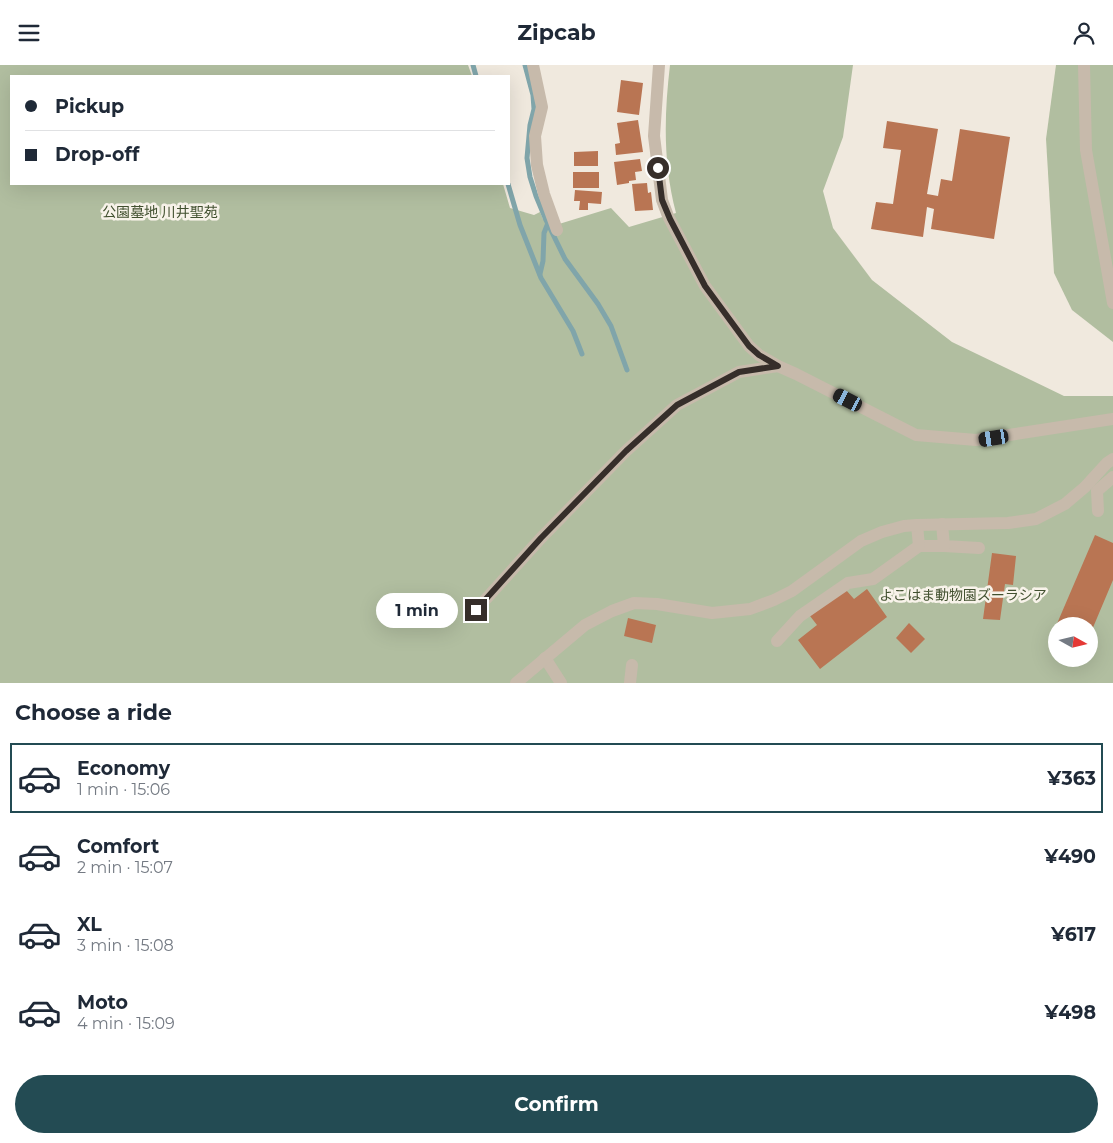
<!DOCTYPE html>
<meta charset="utf-8">
<style>
body{margin:0;font-family:Montserrat,"Noto Sans JP",sans-serif;background:#f2f2f3;color:#1f2937;height:100vh;display:flex;flex-direction:column;font-size:19px;white-space:nowrap}
*{box-sizing:border-box;margin:0}
p{font-size:16px;color:#747a83}
.icon{flex:none;width:28px;height:28px;fill:none;stroke:currentColor;stroke-width:2;stroke-linecap:round;stroke-linejoin:round}
.map{position:relative;height:618px;overflow:hidden}
.sheet{display:flex;flex-direction:column;background:#fff;flex:1}
.sheet>*{flex:none}
.hud{position:absolute;left:10px;top:10px;width:500px;height:110px;border-radius:0px;box-shadow:0 5px 20px #0002;display:grid;align-content:center;height:110px;padding:0 15px;background:#fff}
.needle{width:32px;rotate:98deg}
.buttons{position:absolute;left:1048px;top:552px;display:grid;gap:10px}
.buttons a{display:grid;place-items:center;width:50px;height:50px;border-radius:50%;background:#fff;box-shadow:0 5px 20px #0002;font-size:25px}
.end{position:absolute;width:22px;height:22px;margin:-11px;border:6px solid #362e2a;background:#fff;box-shadow:0 0 0 2px #fff}
.from{border-radius:50%}
.bubble{position:absolute;height:35px;border-radius:18px;background:#fff;box-shadow:0 5px 20px #0002;font-size:16px;font-weight:700;line-height:35px;text-align:center}
.car{position:absolute;width:15px;height:30px;margin:-15px -8px;border-radius:6px;box-shadow:0 0 4px 1px #0007;background:linear-gradient(#222 24%,#8ab4d8 0 40%,#222 0 76%,#8ab4d8 0 86%,#222 0)}
.hud b{display:flex;align-items:center;gap:18px;height:48px;font-size:19px}
.hud b+b{border-top:1px solid #e0e1e3}
.hud i{width:12px;height:12px;background:#1f2937}
ul{padding:0;list-style:none}
li{display:flex;align-items:center;gap:15px;height:70px;margin:0 10px 8px;padding:0 5px;border:2px solid transparent;border-radius:0px}
li div{flex:1}
li b{display:block;font-size:19px}
li em{font-style:normal;font-weight:700}
li.on{border-color:#234b53}
li>.icon{width:45px;height:45px;stroke-width:1.5}
h2{padding:0 15px;font-size:22px;line-height:60px}
.action{display:flex;gap:10px;margin-top:auto;padding:10px 15px}
.action a{flex:1;height:58px;border-radius:30px;background:#234b53;color:#fff;font-size:20px;font-weight:700;line-height:58px;text-align:center}
header{display:flex;justify-content:space-between;align-items:center;height:65px;padding:0 15px;background:#fff;font-size:22px;font-weight:700}
.map>svg:first-child{display:block}
.green{fill:#b1bea0;fill-rule:evenodd}
.lines{fill:none;stroke-linecap:round;stroke-linejoin:round}
.stream{stroke:#80a5aa;stroke-width:5}
.building{fill:#b97553}
.minor{stroke:#c7baab;stroke-width:12}
.route{stroke:#362e2a;stroke-width:6}
.labels{text-anchor:middle;dominant-baseline:central;stroke-width:5;stroke-linejoin:round;paint-order:stroke}
.park-label{font-size:14px;fill:#425130;stroke:#f8f3ea}
</style>
<header><svg class="icon" aria-label="menu" viewBox="0 0 24 24"><path d="M4 6h16M4 12h16M4 18h16"/></svg>Zipcab<svg class="icon" aria-label="person" viewBox="0 0 24 24"><circle cx="12" cy="8" r="4"/><path d="M4 21q1-7 8-7t8 7"/></svg></header>
<div class="map">
<svg width="1113" height="618" viewBox="0 0 1113 618">
<rect width="100%" height="100%" fill="#f0e9de"/>
<g class="green">
<path d="M0 0H468L472 11H11V119H503L510 143 534 150 540 147 543 154 559 159 611 143 629 162 676 148C663 98 664 51 670 0H853L843 72 823 126 833 163 872 215 952 277 1064 331H1113V618H0ZM1056 561H1089V594H1056Z"/>
<polygon points="1056,0 1113,0 1113,277 1072,245 1054,208 1046,74"/>
</g>
<g class="lines">
<g class="stream">
<polyline points="473,0 476,11"/>
<polyline points="525,0 533,30 534,44 530,60 527,93 530,112 536,131 546,155 565,194 598,239 611,261 627,305"/>
<polyline points="508,119 520,160 541,213 573,266 582,289"/>
<polyline points="540,209 543,196 544,168 548,158"/>
</g>
</g>
<g class="building">
<polygon points="621,15 643,18 639,50 617,47"/>
<polygon points="638,55 643,87 616,90 615,79 620,78 617,58"/>
<polygon points="887,56 938,64 927,129 938,131 941,114 952,116 960,64 1010,72 994,174 931,164 934,144 927,142 923,172 871,164 876,137 893,139 901,85 883,83"/>
<polygon points="598,86 598,101 574,101 574,87"/>
<polygon points="640,94 642,106 635,107 636,115 629,116 629,118 617,120 614,97"/>
<rect x="573" y="107" width="26" height="16"/>
<polygon points="647,118 648,128 651,127 653,145 635,146 632,119"/>
<polygon points="575,125 602,127 601,139 588,138 588,145 579,145 580,136 574,136"/>
<polygon points="1095,470 1113,478 1113,515 1089,572 1089,561 1056,561"/>
<polygon points="992,488 1016,491 1013,520 1005,519 1000,555 983,554"/>
<polygon points="867,524 887,552 820,604 798,575 817,560 810,551 846,525 854,534"/>
<polygon points="628,553 656,560 652,578 624,571"/>
<polygon points="909,558 925,574 911,588 896,573"/>
</g>
<g class="lines">
<g class="minor">
<polyline points="533,0 542,42 535,71 537,100 544,129 557,165"/>
<polyline points="659,0 654,71 662,135 668,151 705,221 749,281 759,290 778,301 796,309 916,370 976,375 1113,354"/>
<polyline points="1084,0 1086,85 1113,238"/>
<polyline points="1098,446 1097,426 1113,412"/>
<polyline points="942,459 944,481 979,483"/>
<polyline points="919,481 944,481"/>
<polyline points="476,545 541,473 626,386 677,340 739,307 778,301"/>
<polyline points="777,576 800,551 848,518 873,514 919,481 917,460"/>
<polyline points="545,593 561,618"/>
<polyline points="516,618 585,560 612,546 634,538 657,539 712,548 750,544 774,535 792,526 861,476 882,467 904,461 917,460 1008,458 1036,454 1065,439 1085,422 1107,398 1113,394"/>
<polyline points="630,618 632,600"/>
</g>
</g>
<g class="lines">
<polyline class="route" points="476,545 541,473 626,386 677,340 739,307 778,301 759,290 749,281 705,221 670,154 662,135 658,103"/>
</g>
<g class="labels">
<g class="park-label">
<text x="160" y="147">公園墓地 川井聖苑</text>
<text x="963" y="530">よこはま動物園ズーラシア</text>
</g>
</g>
</svg>
<div class="buttons">
<a><svg class="needle" viewBox="-14 -14 28 28"><path d="M0-13l5 13h-10z" fill="#e53935"/><path d="M0 13l5-13h-10z" fill="#747a83"/></svg></a>
</div>
<i class="end from" style="left:658px;top:103px"></i>
<i class="end" style="left:476px;top:545px"></i>
<div class="bubble" style="left:376px;top:528px;width:82px">1 min</div>
<i class="car" style="left:848px;top:335px;rotate:297deg"></i>
<i class="car" style="left:994px;top:373px;rotate:261deg"></i>
<div class="hud">
<b><i class="from"></i>Pickup</b>
<b><i></i>Drop-off</b>
</div>
</div>
<section class="sheet">
<h2>Choose a ride</h2>
<ul>
<li class="on"><svg class="icon" aria-label="car" viewBox="0 0 24 24"><path d="M5 17H2v-5l4-1 3-4h7l3 4 3 1v5h-3M9 17h6M6 11h13"/><circle cx="7" cy="17" r="2"/><circle cx="17" cy="17" r="2"/></svg><div><b>Economy</b><p>1 min · 15:06</p></div><em>¥363</em></li>
<li><svg class="icon" aria-label="car" viewBox="0 0 24 24"><path d="M5 17H2v-5l4-1 3-4h7l3 4 3 1v5h-3M9 17h6M6 11h13"/><circle cx="7" cy="17" r="2"/><circle cx="17" cy="17" r="2"/></svg><div><b>Comfort</b><p>2 min · 15:07</p></div><em>¥490</em></li>
<li><svg class="icon" aria-label="car" viewBox="0 0 24 24"><path d="M5 17H2v-5l4-1 3-4h7l3 4 3 1v5h-3M9 17h6M6 11h13"/><circle cx="7" cy="17" r="2"/><circle cx="17" cy="17" r="2"/></svg><div><b>XL</b><p>3 min · 15:08</p></div><em>¥617</em></li>
<li><svg class="icon" aria-label="car" viewBox="0 0 24 24"><path d="M5 17H2v-5l4-1 3-4h7l3 4 3 1v5h-3M9 17h6M6 11h13"/><circle cx="7" cy="17" r="2"/><circle cx="17" cy="17" r="2"/></svg><div><b>Moto</b><p>4 min · 15:09</p></div><em>¥498</em></li>
</ul>
<div class="action"><a>Confirm</a></div>
</section>
